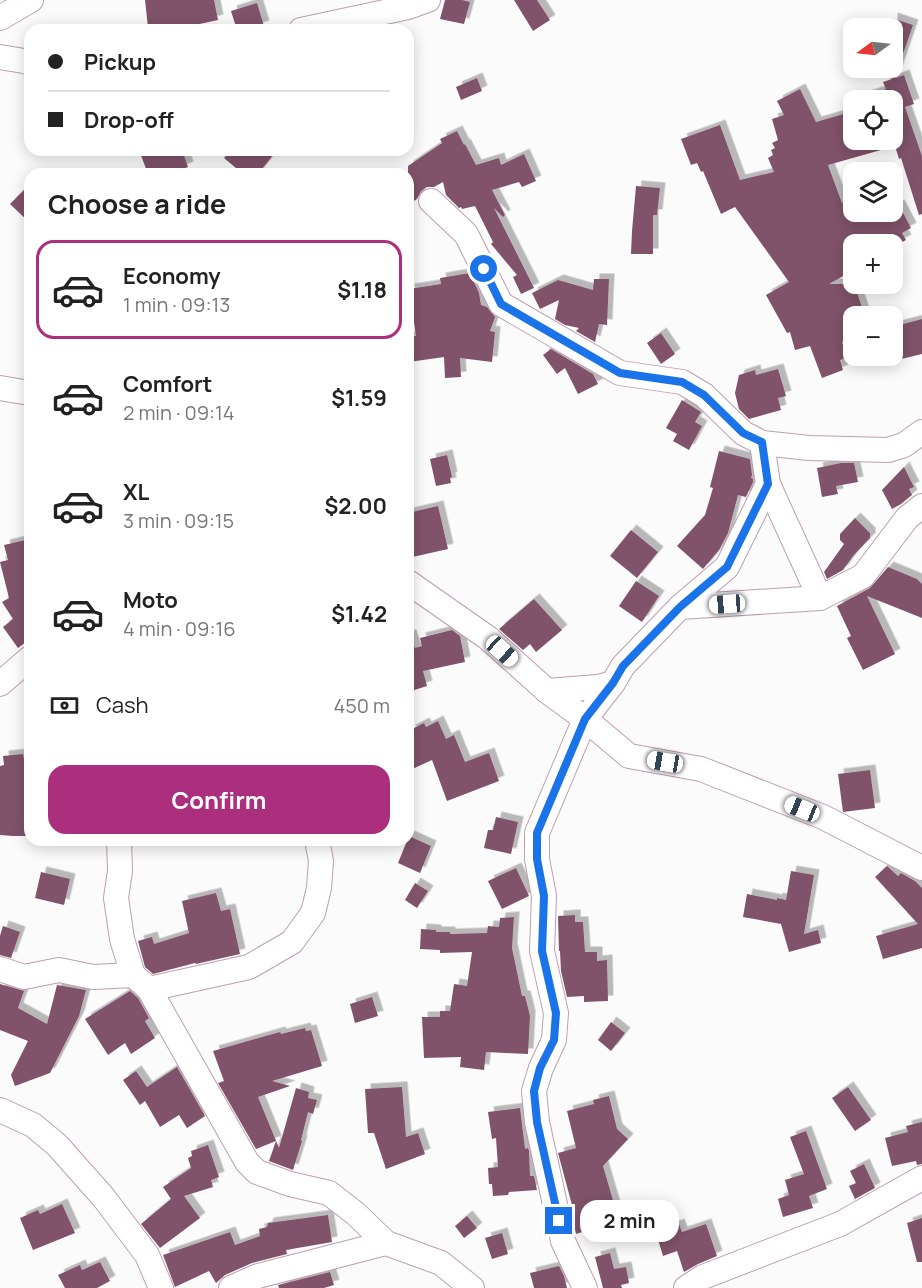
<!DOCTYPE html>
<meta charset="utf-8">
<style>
body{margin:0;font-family:Manrope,sans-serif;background:#f2f2f2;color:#222;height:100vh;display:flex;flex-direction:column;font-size:22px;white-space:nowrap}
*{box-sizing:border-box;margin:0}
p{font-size:20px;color:#767676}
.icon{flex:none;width:33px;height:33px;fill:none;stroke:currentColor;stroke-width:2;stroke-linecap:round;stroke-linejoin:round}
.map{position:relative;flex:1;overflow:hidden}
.panel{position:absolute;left:24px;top:168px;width:390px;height:678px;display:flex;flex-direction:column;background:#fff;border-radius:18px;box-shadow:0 3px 15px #0003}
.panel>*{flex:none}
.guide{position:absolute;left:24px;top:24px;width:390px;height:132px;border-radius:18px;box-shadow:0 3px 15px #0003;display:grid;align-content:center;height:132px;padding:0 24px;background:#fff}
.needle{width:39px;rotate:255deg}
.tools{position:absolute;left:843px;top:18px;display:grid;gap:12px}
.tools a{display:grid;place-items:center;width:60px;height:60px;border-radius:12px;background:#fff;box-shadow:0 3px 15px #0003;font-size:30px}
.end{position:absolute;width:27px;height:27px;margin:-14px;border:8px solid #1a73e8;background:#fff;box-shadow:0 0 0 3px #fff}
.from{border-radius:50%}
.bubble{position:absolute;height:42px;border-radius:18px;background:#fff;box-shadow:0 3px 15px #0003;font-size:20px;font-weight:700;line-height:42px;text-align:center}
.car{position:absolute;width:18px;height:36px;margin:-18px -9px;border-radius:8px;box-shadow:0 0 4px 2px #0007;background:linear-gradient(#fff 24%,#345 0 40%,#fff 0 76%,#345 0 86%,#fff 0)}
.guide b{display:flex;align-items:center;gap:21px;height:57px;font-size:22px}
.guide b+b{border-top:2px solid #e0e0e0}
.guide i{width:15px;height:15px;background:#222}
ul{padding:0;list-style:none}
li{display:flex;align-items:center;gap:18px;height:99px;margin:0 12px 9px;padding:0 12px;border:3px solid transparent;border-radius:18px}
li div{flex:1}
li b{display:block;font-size:22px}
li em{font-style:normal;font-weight:700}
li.on{border-color:#ac2f7e}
li>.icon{width:54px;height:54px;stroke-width:1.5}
h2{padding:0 24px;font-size:27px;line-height:72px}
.pay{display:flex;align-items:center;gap:15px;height:66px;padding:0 24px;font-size:22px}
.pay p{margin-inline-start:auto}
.cta{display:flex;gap:12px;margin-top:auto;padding:12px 24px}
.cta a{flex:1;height:69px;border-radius:18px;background:#ac2f7e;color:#fff;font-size:24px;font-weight:700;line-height:69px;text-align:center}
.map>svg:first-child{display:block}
.building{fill:#80526b;filter:url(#shadow)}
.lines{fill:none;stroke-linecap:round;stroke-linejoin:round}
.minor-casing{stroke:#bf9eaf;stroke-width:26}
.minor{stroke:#fff;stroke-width:24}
.route{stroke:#1a73e8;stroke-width:8}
</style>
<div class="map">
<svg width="922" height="1288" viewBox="0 0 922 1288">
<defs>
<filter id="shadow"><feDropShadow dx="5.5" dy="-5.5" stdDeviation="0" flood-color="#0004"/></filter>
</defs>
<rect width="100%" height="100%" fill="#fbfbfb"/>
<g class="building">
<polygon points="145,0 214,0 218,20 195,25 194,24 148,28"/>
<polygon points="445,0 462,0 470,2 464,24 440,19"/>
<polygon points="514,0 537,0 550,20 533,31"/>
<polygon points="257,3 264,26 250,30 237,30 231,11"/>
<polygon points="892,18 913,25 895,77 896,78 904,75 914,104 905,107 922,156 922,214 919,215 901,158 899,159 895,146 828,165 842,203 854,196 854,212 892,212 892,209 899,205 911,228 902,233 906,240 898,244 854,244 854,270 829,284 854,284 865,316 854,316 854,338 842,342 847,358 840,360 843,370 822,378 810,346 795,350 790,332 787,333 766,295 789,282 735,207 721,214 703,171 701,172 697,163 691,165 681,139 720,125 740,180 774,172 768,158 773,155 771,150 775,148 772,143 778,140 772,119 784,115 777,101 800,89 816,122 854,111 854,140 892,140 892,100 859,100 859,98 886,89 883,82 892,79"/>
<polygon points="477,78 482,91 461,100 456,87"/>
<polygon points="457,131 464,145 465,144 476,165 499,158 501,165 524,154 536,181 522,187 519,182 492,190 505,215 503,217 494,208 534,288 521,294 513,277 517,275 491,244 493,242 475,206 462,209 461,207 459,208 446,195 443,182 434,187 427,187 421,191 417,199 408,205 408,166 442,143 440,139"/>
<polygon points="139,150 182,150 188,167 169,174 148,174"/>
<polygon points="231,150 277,150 258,174 243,174 224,158"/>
<polygon points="30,184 30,223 10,204"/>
<polygon points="636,186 660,188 657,215 653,215 653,254 631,254 632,231"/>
<polygon points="470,273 479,293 481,305 487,307 495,317 490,331 495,332 492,362 460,358 461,377 445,378 444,357 409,362 408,337 416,336 409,289 441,284 440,278"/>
<polygon points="594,279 609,279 607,325 599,324 595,342 576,331 579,328 565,325 555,319 559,300 540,309 532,293 558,280 593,290"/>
<polygon points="922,319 922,354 897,360 892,341 892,327"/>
<polygon points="661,333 675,354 661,364 647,343"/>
<polygon points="551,349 593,374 598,384 578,394 565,368 557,374 543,355"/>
<polygon points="778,369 786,396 778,398 781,410 749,419 739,409 735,393 739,375 755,370 756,375"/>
<polygon points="682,400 701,412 695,422 702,426 689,450 673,441 677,434 666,428"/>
<polygon points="719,451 750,459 752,475 751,478 753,479 753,482 746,497 738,495 728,533 719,550 703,569 677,546 705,515 713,488 710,487"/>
<polygon points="447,455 452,477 450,478 451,483 436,486 430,459"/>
<polygon points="841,463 854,463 858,482 836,486 838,494 822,497 817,468"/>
<polygon points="904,467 914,487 909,489 912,495 901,504 892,509 882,490"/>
<polygon points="438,506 448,549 408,558 408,513"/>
<polygon points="855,518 870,533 870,538 853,556 843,570 827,579 824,572 844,544 840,540 840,534"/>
<polygon points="631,530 658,552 637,578 610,556"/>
<polygon points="30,539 30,639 18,648 3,627 13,619 2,602 9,598 0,562 8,560 4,545"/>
<polygon points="888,567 917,579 922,584 922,618 867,596 895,654 863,670 847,638 851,636 837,606 870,588"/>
<polygon points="636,581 659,596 642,622 619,606"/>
<polygon points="534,599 562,630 536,652 530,644 523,650 499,629"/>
<polygon points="452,630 460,636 465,662 423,671 427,686 408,692 408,635 411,635 415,648 422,646 420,638"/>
<polygon points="438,721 446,739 454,735 465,762 489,753 499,781 447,801 432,760 408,771 408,738 413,736 410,730 424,723 426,727"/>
<polygon points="23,754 24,759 30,758 30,836 13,836 0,835 0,766 4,765 3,756"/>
<polygon points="870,770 875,808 843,812 838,774"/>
<polygon points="496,817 518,822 511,854 484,848 488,830 493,830"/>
<polygon points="409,836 431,846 420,873 398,863"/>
<polygon points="887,866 898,876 901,873 915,881 922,888 922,948 883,959 876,936 918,924 875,877"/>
<polygon points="516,868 529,896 502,909 488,881"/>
<polygon points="791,871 814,875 804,934 818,930 821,943 789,952 781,924 743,917 747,894 777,900 777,898 786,900"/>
<polygon points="41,872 70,879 64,905 35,898"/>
<polygon points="415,883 428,891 417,908 405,900"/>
<polygon points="216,893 221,911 230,909 240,954 196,964 195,963 153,974 145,967 138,941 152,937 154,944 189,933 182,901"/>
<polygon points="575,915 575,922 583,922 585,952 597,952 597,961 607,960 608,1001 584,1002 584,996 567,997 561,971 560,951 559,951 558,916"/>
<polygon points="514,917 512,948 522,996 525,996 530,1016 528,1054 486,1052 484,1070 460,1067 461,1057 424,1058 422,1017 440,1017 440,1011 450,1011 454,984 467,986 472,952 440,953 440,950 420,949 421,929 436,930 436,932 450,932 450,934 487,933 488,926 499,927 500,918"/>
<polygon points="3,926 20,932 11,958 0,955 0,936"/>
<polygon points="0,984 24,991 18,1008 47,1024 57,985 86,990 79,1016 50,1073 15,1086 11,1075 28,1041 0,1030"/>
<polygon points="130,991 138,998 149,1018 145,1021 155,1038 131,1054 125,1043 108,1055 85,1019"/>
<polygon points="372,997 378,1016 355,1023 350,1004"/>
<polygon points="611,1022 625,1033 611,1051 598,1040"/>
<polygon points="305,1028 306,1031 311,1030 322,1066 272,1081 290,1086 258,1097 279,1148 296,1088 309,1092 308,1098 317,1100 313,1114 308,1112 301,1140 302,1141 293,1170 269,1161 276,1141 256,1149 218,1083 224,1081 213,1051 280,1032 281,1034"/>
<polygon points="177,1067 205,1116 187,1128 179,1115 160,1127 145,1101 140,1105 123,1080 136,1071 147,1087"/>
<polygon points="402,1087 406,1137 418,1133 425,1154 386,1169 374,1133 368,1133 365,1089"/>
<polygon points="848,1087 871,1120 855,1131 832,1098"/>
<polygon points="609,1096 617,1129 628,1139 603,1166 619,1221 591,1228 592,1229 576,1234 570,1205 572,1205 558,1153 576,1148 567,1111 594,1104 593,1100"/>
<polygon points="520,1108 525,1149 528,1148 529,1151 530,1176 534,1176 537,1190 509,1192 508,1195 493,1196 492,1184 489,1184 488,1168 498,1167 496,1138 492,1139 488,1112"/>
<polygon points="922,1122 922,1164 917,1165 916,1161 892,1166 885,1138 908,1132 906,1126"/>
<polygon points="806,1131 827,1189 809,1196 813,1208 783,1217 778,1199 789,1195 785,1180 804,1174 790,1137"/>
<polygon points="208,1145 219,1177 211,1180 213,1187 184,1196 200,1218 160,1248 141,1224 171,1199 163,1187 191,1168 188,1158 192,1156 191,1151"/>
<polygon points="864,1164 875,1188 855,1199 849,1186 856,1183 850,1171"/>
<polygon points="62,1204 75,1233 33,1250 20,1218 38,1210 40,1214"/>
<polygon points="328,1215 332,1242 286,1250 287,1254 252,1263 225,1275 216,1283 209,1271 175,1287 163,1255 230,1232 235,1245 260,1236 259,1229 267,1227 268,1223"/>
<polygon points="467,1216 477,1228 464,1238 455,1226"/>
<polygon points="922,1218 922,1262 917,1262 907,1223"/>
<polygon points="679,1224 682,1232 706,1224 717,1256 698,1264 684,1272 677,1251 663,1256 656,1233"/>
<polygon points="502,1233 508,1254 492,1259 485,1238"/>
<polygon points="610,1253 614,1269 626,1267 629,1283 621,1285 622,1288 603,1288 595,1257"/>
<polygon points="100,1262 110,1281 97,1288 65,1288 58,1275 80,1265 82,1270"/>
<polygon points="559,1266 564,1276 567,1288 534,1288 530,1273"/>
<polygon points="330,1272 334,1285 324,1288 279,1288 278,1285"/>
</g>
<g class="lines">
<g class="minor-casing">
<g id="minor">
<polyline points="0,18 31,0"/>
<polyline points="301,30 408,7 428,0"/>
<polyline points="0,57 24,61 30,63"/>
<polyline points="431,201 466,234 501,304 620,373 682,382 704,395 743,433 762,443 809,448 888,450 904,445 922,432"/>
<polyline points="0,388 30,393"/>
<polyline points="762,443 768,484 820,598"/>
<polyline points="408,582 488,638 547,691 585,719 629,756 701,769 823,817 922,868"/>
<polyline points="680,607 727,567 768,484"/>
<polyline points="0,684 30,658"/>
<polyline points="547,691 598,687 613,683"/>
<polyline points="119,840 120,871 116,898 122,939 133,975"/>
<polyline points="0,969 24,977 59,970 93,977 133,975 149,989 247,1162 257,1172 290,1184 329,1193 356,1214 386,1243"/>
<polyline points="149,989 249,967 292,942 313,913 319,888 321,861 317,840"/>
<polyline points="0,1110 33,1125 57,1145 104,1198 147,1255 161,1288"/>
<polyline points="231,1288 258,1276 386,1243 441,1263 472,1288"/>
<polyline points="585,1288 563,1241 537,1122 534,1091 541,1068 554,1040 556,1013 542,951 544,896 537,859 537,833 585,719 613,683 623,666 680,607 820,598 863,576 907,518 922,506"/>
<polyline points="686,1288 703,1277 840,1224 922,1178"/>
</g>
</g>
<use href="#minor" class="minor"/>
</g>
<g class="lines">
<polyline class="route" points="484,269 501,304 620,373 682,382 704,395 743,433 762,442 768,484 727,567 680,607 623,666 613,683 585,719 537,833 537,859 544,896 542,951 556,1013 554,1040 540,1068 534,1091 537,1122 559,1221"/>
</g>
</svg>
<div class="tools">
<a><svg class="needle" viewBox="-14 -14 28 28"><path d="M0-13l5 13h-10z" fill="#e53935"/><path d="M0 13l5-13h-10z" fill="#767676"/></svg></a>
<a><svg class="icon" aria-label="locate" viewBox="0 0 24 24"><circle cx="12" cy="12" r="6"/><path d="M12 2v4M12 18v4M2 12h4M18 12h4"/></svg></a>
<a><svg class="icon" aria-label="layers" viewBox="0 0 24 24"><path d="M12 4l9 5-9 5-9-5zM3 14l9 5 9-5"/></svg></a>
<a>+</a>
<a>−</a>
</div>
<i class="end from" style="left:484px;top:269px"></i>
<i class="end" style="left:559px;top:1221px"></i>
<div class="bubble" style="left:580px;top:1200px;width:99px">2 min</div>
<i class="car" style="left:727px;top:604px;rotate:266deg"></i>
<i class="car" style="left:502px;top:651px;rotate:132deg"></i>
<i class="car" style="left:665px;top:762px;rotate:280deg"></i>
<i class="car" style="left:802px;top:809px;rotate:292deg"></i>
<div class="guide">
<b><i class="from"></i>Pickup</b>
<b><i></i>Drop-off</b>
</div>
<section class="panel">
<h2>Choose a ride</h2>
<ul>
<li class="on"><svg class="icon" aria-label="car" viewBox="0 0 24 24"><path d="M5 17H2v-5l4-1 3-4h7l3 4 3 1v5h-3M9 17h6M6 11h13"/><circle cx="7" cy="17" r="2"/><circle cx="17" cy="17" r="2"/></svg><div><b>Economy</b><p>1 min · 09:13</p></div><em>$1.18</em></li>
<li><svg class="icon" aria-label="car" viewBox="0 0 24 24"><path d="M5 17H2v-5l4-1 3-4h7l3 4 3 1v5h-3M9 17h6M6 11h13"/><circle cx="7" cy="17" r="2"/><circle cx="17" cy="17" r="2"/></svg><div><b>Comfort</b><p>2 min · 09:14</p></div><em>$1.59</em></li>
<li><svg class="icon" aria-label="car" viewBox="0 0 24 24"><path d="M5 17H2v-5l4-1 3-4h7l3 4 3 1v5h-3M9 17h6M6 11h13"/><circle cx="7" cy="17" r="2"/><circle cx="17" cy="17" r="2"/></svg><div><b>XL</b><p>3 min · 09:15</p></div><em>$2.00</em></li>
<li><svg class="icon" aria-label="car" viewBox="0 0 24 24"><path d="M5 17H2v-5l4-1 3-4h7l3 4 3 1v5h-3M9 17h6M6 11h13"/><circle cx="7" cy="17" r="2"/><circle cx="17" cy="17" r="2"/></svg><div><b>Moto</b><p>4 min · 09:16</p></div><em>$1.42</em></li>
</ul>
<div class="pay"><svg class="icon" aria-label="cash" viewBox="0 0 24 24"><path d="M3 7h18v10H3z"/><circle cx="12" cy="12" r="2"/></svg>Cash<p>450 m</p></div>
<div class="cta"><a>Confirm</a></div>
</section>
</div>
